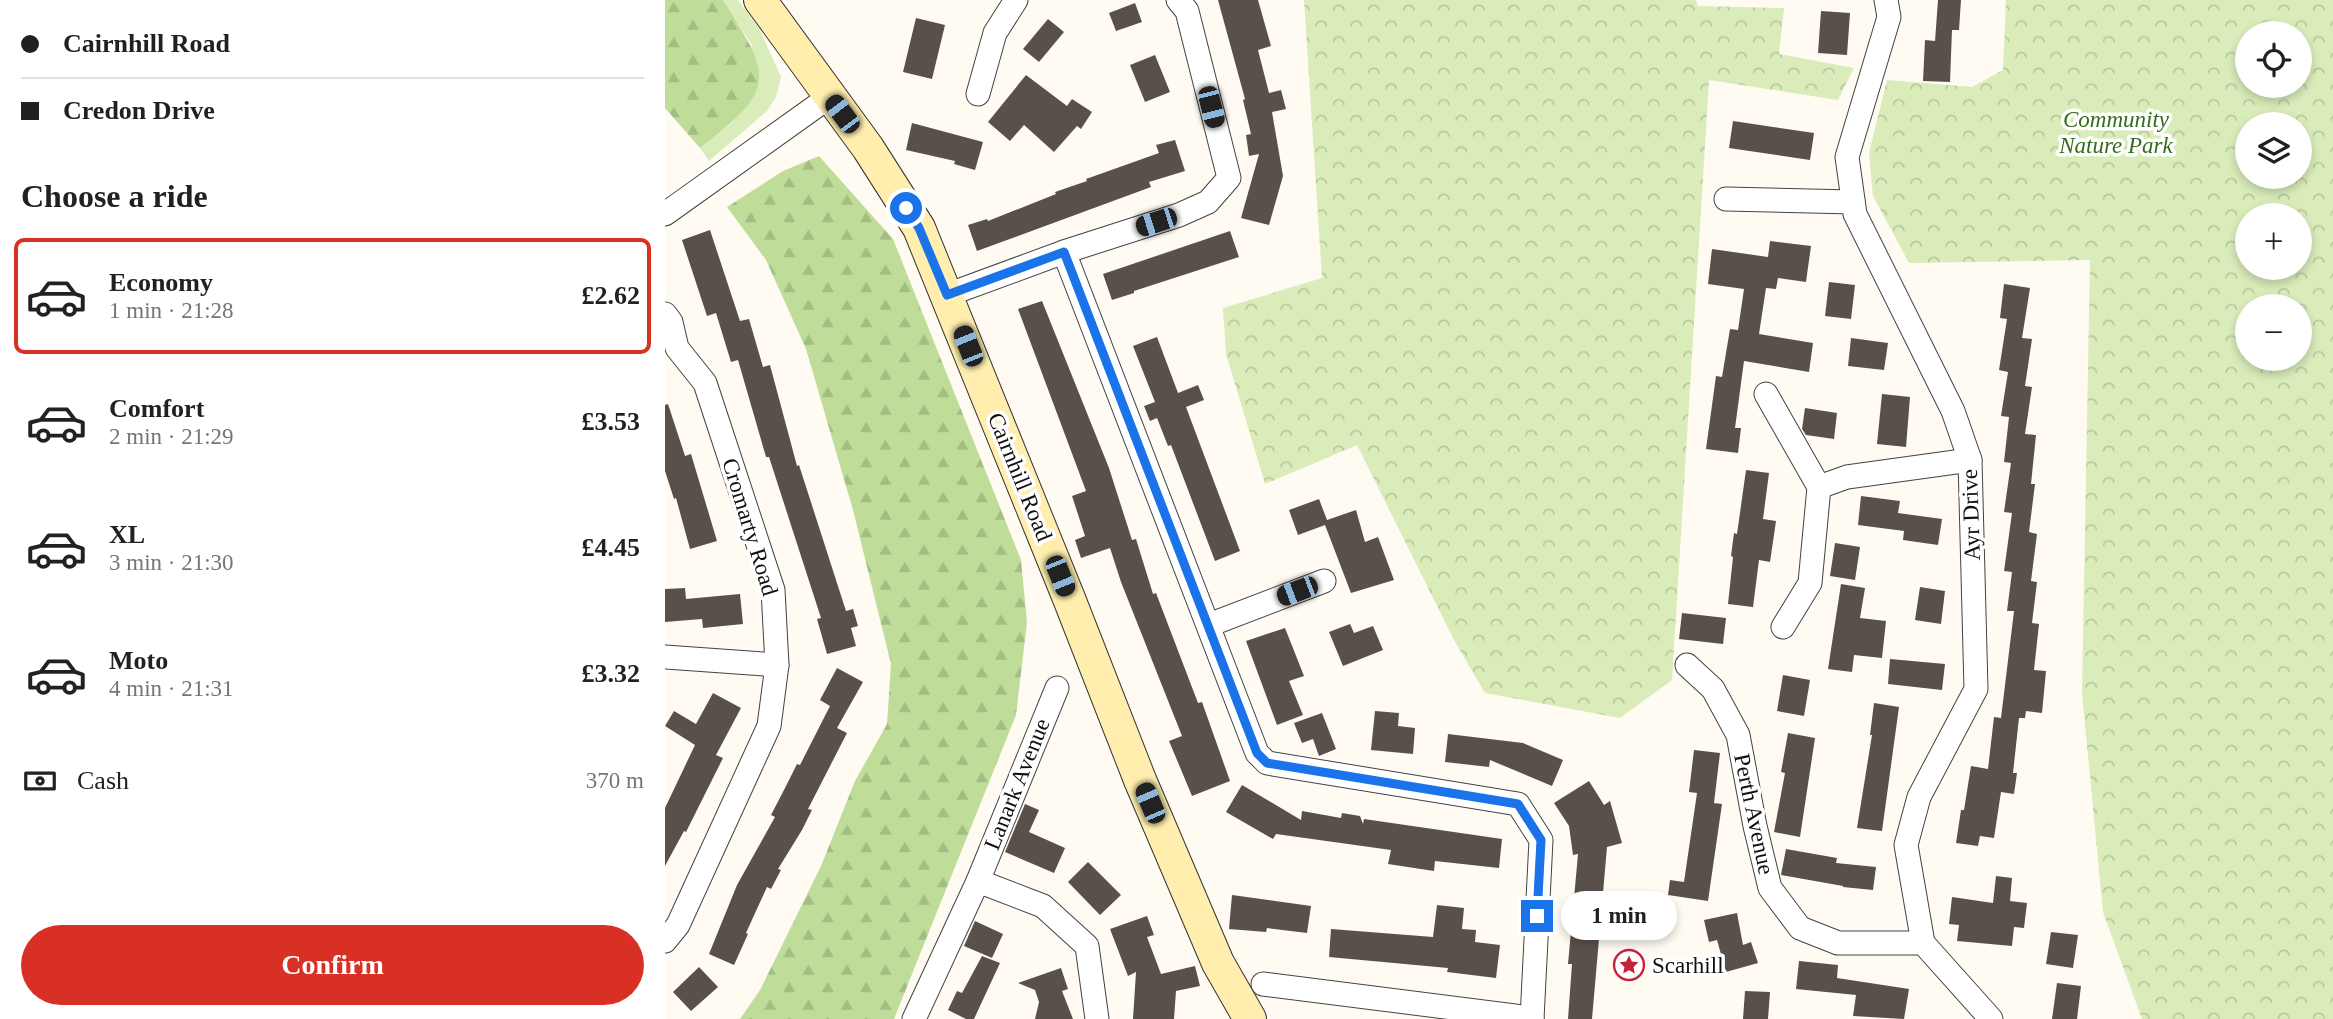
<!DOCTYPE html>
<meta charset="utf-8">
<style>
body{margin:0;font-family:Georgia,serif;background:#f6f6f6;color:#202124;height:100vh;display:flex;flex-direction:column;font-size:26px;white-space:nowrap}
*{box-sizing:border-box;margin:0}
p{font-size:23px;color:#757577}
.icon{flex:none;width:38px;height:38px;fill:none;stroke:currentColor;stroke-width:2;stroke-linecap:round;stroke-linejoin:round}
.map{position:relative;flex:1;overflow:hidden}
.drawer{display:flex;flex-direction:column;background:#fff;width:665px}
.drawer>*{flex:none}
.top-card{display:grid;align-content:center;height:154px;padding:0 21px;background:#fff}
.fabs{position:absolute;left:1570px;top:21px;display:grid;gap:14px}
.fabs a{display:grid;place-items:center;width:77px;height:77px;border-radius:50%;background:#fff;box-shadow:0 4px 10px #0003;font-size:35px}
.end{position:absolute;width:32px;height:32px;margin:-16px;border:9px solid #1a73e8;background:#fff;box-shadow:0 0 0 4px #fff}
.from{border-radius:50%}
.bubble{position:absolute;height:49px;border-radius:24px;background:#fff;box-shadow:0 4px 10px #0003;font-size:23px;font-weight:700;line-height:49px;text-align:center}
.car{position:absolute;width:21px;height:42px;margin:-21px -10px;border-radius:9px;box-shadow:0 0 5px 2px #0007;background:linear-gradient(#222 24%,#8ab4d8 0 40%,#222 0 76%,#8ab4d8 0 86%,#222 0)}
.top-card b{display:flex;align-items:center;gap:24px;height:66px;font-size:26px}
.top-card b+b{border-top:2px solid #e0e0e0}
.top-card i{width:18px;height:18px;background:#202124}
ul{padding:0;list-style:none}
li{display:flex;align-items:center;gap:21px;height:116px;margin:0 14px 10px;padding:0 7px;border:4px solid transparent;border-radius:10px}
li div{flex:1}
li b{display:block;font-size:26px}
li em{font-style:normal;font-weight:700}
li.selected{border-color:#d93025}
li>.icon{width:63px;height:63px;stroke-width:1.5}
h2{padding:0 21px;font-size:32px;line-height:84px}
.pay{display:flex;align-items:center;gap:18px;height:77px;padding:0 21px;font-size:26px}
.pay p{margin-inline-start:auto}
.cta{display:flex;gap:14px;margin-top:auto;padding:14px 21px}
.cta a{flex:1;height:80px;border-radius:42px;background:#d93025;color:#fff;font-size:28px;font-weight:700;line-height:80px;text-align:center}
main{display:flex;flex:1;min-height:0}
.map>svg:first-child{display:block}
.grass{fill:#d9ecba}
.forest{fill:url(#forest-firs)}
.park{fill:url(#park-crowns);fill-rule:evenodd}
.building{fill:#59504c}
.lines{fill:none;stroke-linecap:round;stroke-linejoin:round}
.street-casing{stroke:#434343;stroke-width:25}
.secondary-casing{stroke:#323232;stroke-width:34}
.street{stroke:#fff;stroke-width:23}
.secondary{stroke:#ffeeae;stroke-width:32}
.route{stroke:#1a73e8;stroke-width:9}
.labels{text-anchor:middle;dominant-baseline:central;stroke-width:7;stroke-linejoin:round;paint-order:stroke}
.park-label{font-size:23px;font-style:italic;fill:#356c1c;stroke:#fff}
.street-label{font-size:23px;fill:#101010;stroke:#fff}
.poi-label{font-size:23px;fill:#101010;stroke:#fff;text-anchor:start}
</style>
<main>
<section class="drawer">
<div class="top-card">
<b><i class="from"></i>Cairnhill Road</b>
<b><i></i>Credon Drive</b>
</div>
<h2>Choose a ride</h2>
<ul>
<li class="selected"><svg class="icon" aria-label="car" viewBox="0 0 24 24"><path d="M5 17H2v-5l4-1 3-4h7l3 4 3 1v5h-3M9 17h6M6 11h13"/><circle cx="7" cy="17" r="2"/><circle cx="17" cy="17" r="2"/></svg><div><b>Economy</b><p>1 min · 21:28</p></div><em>£2.62</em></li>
<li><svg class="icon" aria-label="car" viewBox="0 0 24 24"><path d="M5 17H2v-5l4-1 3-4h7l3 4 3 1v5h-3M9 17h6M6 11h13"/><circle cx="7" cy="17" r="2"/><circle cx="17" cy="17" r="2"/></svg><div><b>Comfort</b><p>2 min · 21:29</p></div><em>£3.53</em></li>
<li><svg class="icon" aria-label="car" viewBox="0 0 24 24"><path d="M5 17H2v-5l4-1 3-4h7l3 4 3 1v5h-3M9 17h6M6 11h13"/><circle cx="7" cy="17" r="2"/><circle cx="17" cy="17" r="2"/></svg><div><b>XL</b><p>3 min · 21:30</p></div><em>£4.45</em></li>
<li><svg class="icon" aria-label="car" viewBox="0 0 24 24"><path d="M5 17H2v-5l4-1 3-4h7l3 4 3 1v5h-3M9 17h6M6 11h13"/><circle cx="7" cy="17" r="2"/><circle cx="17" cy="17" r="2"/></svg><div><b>Moto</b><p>4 min · 21:31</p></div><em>£3.32</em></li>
</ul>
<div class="pay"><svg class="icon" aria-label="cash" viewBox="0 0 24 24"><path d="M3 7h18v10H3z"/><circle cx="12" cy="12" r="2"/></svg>Cash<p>370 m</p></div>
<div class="cta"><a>Confirm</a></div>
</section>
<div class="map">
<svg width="1668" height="1019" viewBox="0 0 1668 1019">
<defs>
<pattern id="forest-firs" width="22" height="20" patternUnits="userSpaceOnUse" patternTransform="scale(1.75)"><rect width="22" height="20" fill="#bfdd99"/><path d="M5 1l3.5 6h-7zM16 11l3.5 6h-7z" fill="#a3bd83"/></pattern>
<pattern id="park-crowns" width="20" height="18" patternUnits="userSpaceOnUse" patternTransform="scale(1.75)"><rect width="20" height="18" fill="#d9ecba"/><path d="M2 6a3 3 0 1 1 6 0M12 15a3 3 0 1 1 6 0" fill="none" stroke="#b9c99f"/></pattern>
</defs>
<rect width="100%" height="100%" fill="#fffbf3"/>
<polygon class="grass" points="58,0 73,0 95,30 116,77 111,97 102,111 44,161 35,148 68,122 87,45"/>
<g class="forest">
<path d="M0 0H58C108 78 111 89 35 148L0 108Z"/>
<polygon points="154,156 228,239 356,560 362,622 351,715 229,1019 75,1019 95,990 156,866 190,781 222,724 226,664 188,510 141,349 101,260 62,207 118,171"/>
</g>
<g class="park">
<polygon points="639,0 1031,0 1033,6 1119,8 1114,54 1189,68 1173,100 1044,80 1007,680 955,718 820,693 789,640 692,445 600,484 561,354 558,308 657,278"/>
<path d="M1341 0H1668V1019H1477L1438 912 1417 693 1425 260 1244 263 1208 196 1204 153 1222 80 1307 87 1338 70ZM1582 33H1634V86H1582ZM1582 124H1634V177H1582ZM1582 215H1634V268H1582ZM1582 306H1634V359H1582Z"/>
</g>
<g class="building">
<polygon points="553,0 593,0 606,46 593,50 604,93 616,90 621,109 607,112 618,176 604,225 576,218 594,154 584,156 581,135 586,134 578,100 580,99"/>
<polygon points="1273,0 1296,0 1294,30 1287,30 1285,82 1258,81 1260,40 1270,41"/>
<polygon points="470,3 477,22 451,31 444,13"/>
<polygon points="1156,11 1185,13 1182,55 1153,53"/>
<polygon points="251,18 280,25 267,79 238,72"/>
<polygon points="383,19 399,32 374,62 358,49"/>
<polygon points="490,55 505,92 480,102 465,65"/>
<polygon points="361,75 402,106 407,99 427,112 416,129 412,126 389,152 359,125 345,141 323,122"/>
<polygon points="1068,121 1149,133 1145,160 1064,148"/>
<polygon points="247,123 318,142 310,170 289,164 290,161 241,150"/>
<polygon points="510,140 520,171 484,182 486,187 312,251 303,225 322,219 323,221 391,194 390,192 422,181 421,179 494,153 491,145"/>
<polygon points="45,230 75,321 84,319 98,367 105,365 132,466 134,465 181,611 188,609 193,626 186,628 191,646 162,654 152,619 156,618 104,457 101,457 73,360 66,362 51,313 42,316 17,240"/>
<polygon points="565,231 574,257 469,291 469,293 447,300 438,274"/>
<polygon points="1105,241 1146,246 1141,282 1113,278 1111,289 1101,288 1094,334 1148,343 1144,372 1079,361 1070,428 1076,428 1073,453 1041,449 1051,376 1057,377 1065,329 1073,330 1079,289 1043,284 1047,249 1103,257"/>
<polygon points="1164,282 1190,285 1186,319 1160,316"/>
<polygon points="1339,284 1365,288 1357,338 1367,339 1360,386 1367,387 1360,434 1371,435 1366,484 1370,484 1364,532 1372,534 1366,581 1372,582 1367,623 1374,624 1369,670 1381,671 1377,713 1361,711 1360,718 1354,718 1348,773 1352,773 1349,794 1336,792 1329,838 1315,836 1313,846 1291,843 1296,810 1299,810 1306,766 1323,769 1329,717 1336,718 1349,611 1342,611 1347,572 1339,571 1347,513 1339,512 1346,463 1339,462 1344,417 1336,416 1343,372 1334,370 1342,319 1335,318"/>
<polygon points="377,301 444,468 467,540 471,539 488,594 491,593 533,703 537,702 565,781 527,796 504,741 517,736 456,582 445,548 416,558 410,540 420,536 407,496 421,491 353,309"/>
<polygon points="492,337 513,393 533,385 539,400 521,407 575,551 550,561 506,445 503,446 492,418 485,421 479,406 490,402 468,346"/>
<polygon points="1186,338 1223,343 1219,370 1183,366"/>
<polygon points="1217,394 1245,397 1241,447 1212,444"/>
<polygon points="3,404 20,456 26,454 52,541 25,549 11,498 9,499 0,471 0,405"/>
<polygon points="1140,408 1172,413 1169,439 1141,435 1137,429"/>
<polygon points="1081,470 1104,473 1098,519 1111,521 1105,562 1094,560 1088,607 1063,604 1068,557 1066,556 1069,533 1072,534"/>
<polygon points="1196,496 1235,501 1233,513 1277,519 1273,545 1238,540 1239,531 1193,525"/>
<polygon points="654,499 662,520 691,510 700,542 713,537 729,580 686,593 660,525 633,535 624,510"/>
<polygon points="1170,543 1195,547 1190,580 1165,576"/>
<polygon points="1176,584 1200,588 1195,618 1221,621 1217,658 1189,655 1187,672 1163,669"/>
<polygon points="1255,587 1280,591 1276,624 1250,620"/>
<polygon points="20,588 21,599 75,594 78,624 38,628 37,619 0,622 0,589"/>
<polygon points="1017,613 1061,618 1058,644 1014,639"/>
<polygon points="685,624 689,633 708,626 718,650 678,666 664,632"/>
<polygon points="620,628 639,676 624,681 638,715 612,725 581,641"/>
<polygon points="1225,659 1280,664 1277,690 1223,684"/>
<polygon points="172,668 198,682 172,728 182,733 143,809 147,810 137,830 113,869 116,870 106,889 102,887 81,933 83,934 69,965 44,954 72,885 110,817 106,815 120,788 132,764 135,765 165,706 155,700"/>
<polygon points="1118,675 1145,680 1139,716 1112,711"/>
<polygon points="48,693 76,708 51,755 58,758 21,832 19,831 0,866 0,808 30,745 0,726 9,711 31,724"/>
<polygon points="1209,703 1234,707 1217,831 1192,828 1207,735 1205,735"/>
<polygon points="710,711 734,713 733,726 750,728 748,754 706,750"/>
<polygon points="657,713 671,749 654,756 648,739 637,743 629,723"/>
<polygon points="1123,733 1150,738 1135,837 1109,832 1120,773 1116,772"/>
<polygon points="783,734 858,743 898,760 887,786 825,760 824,767 780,762"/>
<polygon points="1029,750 1055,753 1049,803 1057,804 1043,901 1003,895 1005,880 1019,882 1032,793 1024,792"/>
<polygon points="924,781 939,805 945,801 957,843 942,847 927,1019 903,1019 907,964 903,964 913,854 908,855 904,826 889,803"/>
<polygon points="577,785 636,820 637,811 676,818 677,813 695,816 698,824 699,819 837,839 834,868 770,861 769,871 723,864 726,850 611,834 608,839 561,812"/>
<polygon points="360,804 374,810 364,832 400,848 389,873 340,852"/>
<polygon points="1121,849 1172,858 1171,863 1211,867 1208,890 1178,887 1178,886 1116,875"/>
<polygon points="423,862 456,895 435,915 403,882"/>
<polygon points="1331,876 1347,878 1345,901 1362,903 1359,928 1349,927 1347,946 1292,941 1294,925 1284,924 1287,897 1328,903"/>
<polygon points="567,895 646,906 642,933 602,928 601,932 564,929"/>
<polygon points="772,905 799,908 797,929 811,930 810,942 835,945 831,978 782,972 783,968 664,957 666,929 768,937"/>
<polygon points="1072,913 1078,945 1086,942 1093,963 1061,972 1052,940 1044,942 1039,920"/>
<polygon points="482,916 489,935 482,937 496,974 530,966 535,986 511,991 509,1019 468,1019 471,972 463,976 445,929"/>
<polygon points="310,921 338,934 327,958 299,946"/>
<polygon points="1386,932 1413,935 1408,968 1381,964"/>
<polygon points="317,956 335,963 309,1019 301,1019 283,1010 292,991 297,993"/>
<polygon points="1134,961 1173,965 1172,978 1244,989 1239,1019 1188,1016 1191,995 1131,989"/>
<polygon points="34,967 53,987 26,1011 8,992"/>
<polygon points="396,968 403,989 397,991 408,1019 370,1019 374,1002 370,990 353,983"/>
<polygon points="1392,983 1416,986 1412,1019 1387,1019"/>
<polygon points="1080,991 1105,992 1103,1019 1078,1019"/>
</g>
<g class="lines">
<g class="street-casing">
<g id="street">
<polyline points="1221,0 1224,17 1182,157 1190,214 1288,411 1305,460 1311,689 1254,797 1241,845 1258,943 1326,1019"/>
<polyline points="313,94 330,33 351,0"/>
<polyline points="1061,199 1188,202"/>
<polyline points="0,214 164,97"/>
<polyline points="399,252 592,753 602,763 853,804 876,840 867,1019"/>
<polyline points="282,295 399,252 514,215 543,202 564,178 522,11 513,0"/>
<polyline points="0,314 6,322 12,348 40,383 108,590 112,665 104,726 13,925 0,941"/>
<polyline points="1101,394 1154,487 1145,583 1118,627"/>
<polyline points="1154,487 1182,477 1305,460"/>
<polyline points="544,625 659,581"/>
<polyline points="0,657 112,665"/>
<polyline points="1022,665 1048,689 1073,735 1090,826 1105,888 1135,928 1173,943 1258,943"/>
<polyline points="313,881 392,688"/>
<polyline points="598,984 867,1018"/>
<polyline points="249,1019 313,881 378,906 422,946 432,1019"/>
</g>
</g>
<g class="secondary-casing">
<polyline id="secondary" points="95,0 203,148 254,228 405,601 475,780 553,963 585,1019"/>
</g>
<use href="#street" class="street"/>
<use href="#secondary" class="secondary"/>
</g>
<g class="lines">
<polyline class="route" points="241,208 254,228 282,295 399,252 592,753 602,763 853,804 876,840 872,916"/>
</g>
<defs>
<g id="sight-ring" transform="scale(1.575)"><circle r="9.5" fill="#fff" stroke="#c7213a" stroke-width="1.5"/><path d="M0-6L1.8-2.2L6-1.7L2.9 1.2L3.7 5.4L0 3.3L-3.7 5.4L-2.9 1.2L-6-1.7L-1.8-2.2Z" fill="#c7213a"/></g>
</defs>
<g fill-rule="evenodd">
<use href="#sight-ring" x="964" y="965"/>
</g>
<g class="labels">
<g class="park-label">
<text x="1451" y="119">Community<tspan x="1451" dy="26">Nature Park</tspan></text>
</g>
<g class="street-label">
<text transform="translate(355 477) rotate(68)">Cairnhill Road</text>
<text transform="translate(1306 515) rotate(-92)">Ayr Drive</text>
<text transform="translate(85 527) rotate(73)">Cromarty Road</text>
<text transform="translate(352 784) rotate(-68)">Lanark Avenue</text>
<text transform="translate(1089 814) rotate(78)">Perth Avenue</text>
</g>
<g class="poi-label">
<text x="987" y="965">Scarhill</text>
</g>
</g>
</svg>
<div class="fabs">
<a><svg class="icon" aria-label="locate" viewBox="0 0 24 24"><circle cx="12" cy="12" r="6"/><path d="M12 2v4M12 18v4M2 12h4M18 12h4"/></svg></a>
<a><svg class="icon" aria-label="layers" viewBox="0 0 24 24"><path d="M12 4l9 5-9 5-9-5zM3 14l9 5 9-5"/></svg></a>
<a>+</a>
<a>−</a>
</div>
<i class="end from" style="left:241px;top:208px"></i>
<i class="end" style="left:872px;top:916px"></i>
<div class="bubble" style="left:896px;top:891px;width:116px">1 min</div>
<i class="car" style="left:546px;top:107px;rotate:166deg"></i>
<i class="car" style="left:177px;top:114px;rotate:323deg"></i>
<i class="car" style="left:491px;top:222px;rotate:252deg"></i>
<i class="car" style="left:303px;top:346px;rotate:338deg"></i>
<i class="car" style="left:395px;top:576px;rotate:158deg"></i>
<i class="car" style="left:632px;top:591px;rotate:249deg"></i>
<i class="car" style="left:485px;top:803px;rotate:337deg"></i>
</div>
</main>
